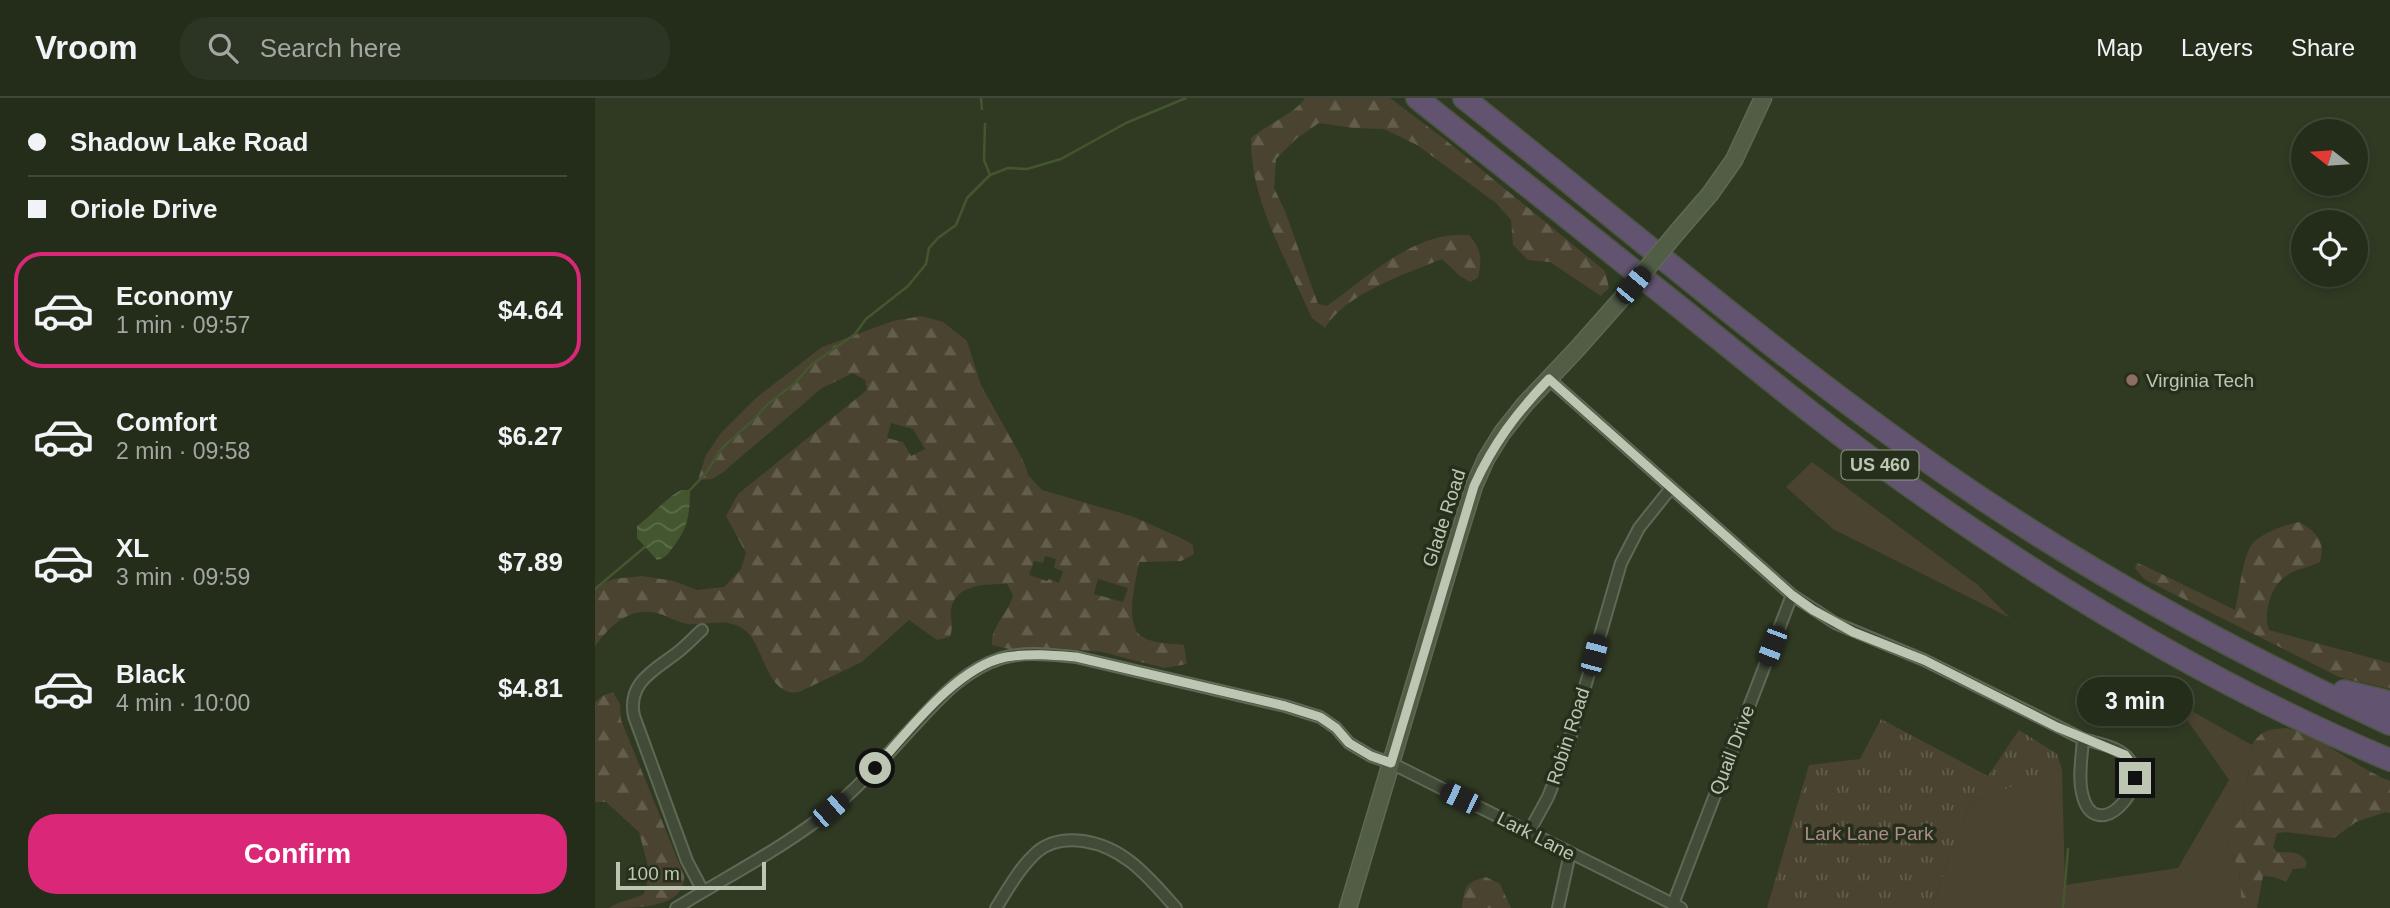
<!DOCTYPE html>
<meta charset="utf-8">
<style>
body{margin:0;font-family:Arial,sans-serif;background:#2c3423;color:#f1f3f6;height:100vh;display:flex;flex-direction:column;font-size:26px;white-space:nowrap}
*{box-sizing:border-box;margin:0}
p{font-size:23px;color:#a3a7a2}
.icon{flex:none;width:38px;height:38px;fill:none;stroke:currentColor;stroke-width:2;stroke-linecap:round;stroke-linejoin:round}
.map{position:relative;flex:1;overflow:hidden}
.side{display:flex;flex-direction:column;background:#242c1a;width:595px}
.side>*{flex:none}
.guide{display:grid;align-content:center;height:154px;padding:0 28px;background:#242c1a}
.needle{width:46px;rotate:287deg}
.buttons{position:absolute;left:1696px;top:21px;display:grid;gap:14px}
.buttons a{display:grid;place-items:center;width:77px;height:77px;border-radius:50%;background:#242c1a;box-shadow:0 4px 10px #0003,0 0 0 2px #414839;font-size:35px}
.scale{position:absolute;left:21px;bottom:18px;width:150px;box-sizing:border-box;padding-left:7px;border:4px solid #bcc6b2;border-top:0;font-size:19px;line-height:24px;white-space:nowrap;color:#bcc6b2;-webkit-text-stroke:5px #262f1c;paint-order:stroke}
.end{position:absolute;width:32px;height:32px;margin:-16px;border:9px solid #bcc6b2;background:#111;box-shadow:0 0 0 4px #111}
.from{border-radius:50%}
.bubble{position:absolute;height:49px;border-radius:24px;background:#242c1a;box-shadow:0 4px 10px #0003,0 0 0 2px #414839;font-size:23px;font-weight:600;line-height:49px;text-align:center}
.car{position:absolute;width:21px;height:42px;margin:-21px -10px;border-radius:9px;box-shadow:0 0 5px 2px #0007;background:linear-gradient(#222 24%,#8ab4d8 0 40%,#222 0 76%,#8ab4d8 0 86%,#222 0)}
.guide b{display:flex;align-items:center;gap:24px;height:66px;font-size:26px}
.guide b+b{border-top:2px solid #414839}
.guide i{width:18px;height:18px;background:#f1f3f6}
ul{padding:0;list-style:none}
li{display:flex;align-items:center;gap:21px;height:116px;margin:0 14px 10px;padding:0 14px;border:4px solid transparent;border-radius:28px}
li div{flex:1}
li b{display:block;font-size:26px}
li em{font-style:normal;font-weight:600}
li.on{border-color:#db2777}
li>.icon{width:63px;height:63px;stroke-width:1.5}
.cta{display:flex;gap:14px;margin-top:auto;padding:14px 28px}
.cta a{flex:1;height:80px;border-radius:28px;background:#db2777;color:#fff;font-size:28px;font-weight:600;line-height:80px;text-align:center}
header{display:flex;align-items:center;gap:42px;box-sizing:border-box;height:98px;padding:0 35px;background:#242c1a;border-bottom:2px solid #414839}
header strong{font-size:33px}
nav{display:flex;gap:38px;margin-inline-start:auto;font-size:24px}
.search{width:490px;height:63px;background:#2c3423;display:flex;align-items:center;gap:18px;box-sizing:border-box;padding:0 24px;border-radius:28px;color:#a3a7a2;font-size:26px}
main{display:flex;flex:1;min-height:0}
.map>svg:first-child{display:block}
.grass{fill:#4a4330}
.forest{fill:url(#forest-firs);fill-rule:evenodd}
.park{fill:url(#park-tufts)}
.water{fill:url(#water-waves)}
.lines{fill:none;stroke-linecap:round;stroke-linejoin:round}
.stream{stroke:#44562f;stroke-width:2.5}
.street-casing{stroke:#5f6855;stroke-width:14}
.secondary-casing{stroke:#5f6855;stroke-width:19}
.highway-casing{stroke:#4c5542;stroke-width:24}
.street{stroke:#414b37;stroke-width:10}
.secondary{stroke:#515d45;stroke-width:16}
.highway{stroke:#625470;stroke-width:21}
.secondary-bridge-casing{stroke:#5f6855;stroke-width:19;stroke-linecap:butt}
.secondary-bridge{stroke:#515d45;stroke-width:16}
.route{stroke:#bcc6b2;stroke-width:9}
.education-dot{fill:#8d6e63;stroke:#262f1c;stroke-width:2.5}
.labels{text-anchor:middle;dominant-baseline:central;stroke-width:7;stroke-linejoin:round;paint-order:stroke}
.shield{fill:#262f1c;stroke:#8f9985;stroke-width:2}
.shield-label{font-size:18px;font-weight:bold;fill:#bcc6b2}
.poi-label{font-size:19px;fill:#bcc6b2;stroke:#262f1c;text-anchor:start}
.street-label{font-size:19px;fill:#bcc6b2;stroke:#262f1c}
.park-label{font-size:19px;fill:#ab8c89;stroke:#262f1c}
</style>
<header>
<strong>Vroom</strong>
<div class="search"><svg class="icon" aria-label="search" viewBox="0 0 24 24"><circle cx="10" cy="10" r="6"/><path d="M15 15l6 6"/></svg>Search here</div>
<nav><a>Map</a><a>Layers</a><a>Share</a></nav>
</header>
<main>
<section class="side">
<div class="guide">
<b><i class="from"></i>Shadow Lake Road</b>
<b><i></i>Oriole Drive</b>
</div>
<ul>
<li class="on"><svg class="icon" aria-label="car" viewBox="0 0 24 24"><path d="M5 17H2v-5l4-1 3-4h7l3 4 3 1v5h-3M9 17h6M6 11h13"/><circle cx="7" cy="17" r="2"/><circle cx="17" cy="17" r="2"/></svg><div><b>Economy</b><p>1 min · 09:57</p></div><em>$4.64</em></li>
<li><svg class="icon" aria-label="car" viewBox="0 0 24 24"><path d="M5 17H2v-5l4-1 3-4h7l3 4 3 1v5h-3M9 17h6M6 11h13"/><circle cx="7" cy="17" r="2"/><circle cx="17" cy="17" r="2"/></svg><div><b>Comfort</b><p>2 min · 09:58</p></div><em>$6.27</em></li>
<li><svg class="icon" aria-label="car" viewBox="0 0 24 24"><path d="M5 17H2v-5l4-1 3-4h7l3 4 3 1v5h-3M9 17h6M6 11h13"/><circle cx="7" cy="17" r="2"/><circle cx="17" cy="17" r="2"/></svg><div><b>XL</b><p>3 min · 09:59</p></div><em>$7.89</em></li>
<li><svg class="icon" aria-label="car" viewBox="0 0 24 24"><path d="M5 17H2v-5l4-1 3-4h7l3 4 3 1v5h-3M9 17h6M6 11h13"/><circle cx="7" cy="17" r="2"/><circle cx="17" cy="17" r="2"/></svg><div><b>Black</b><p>4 min · 10:00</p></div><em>$4.81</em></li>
</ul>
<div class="cta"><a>Confirm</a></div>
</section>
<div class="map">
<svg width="1795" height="810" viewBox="0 0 1795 810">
<defs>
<pattern id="forest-firs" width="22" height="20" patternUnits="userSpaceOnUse" patternTransform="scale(1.75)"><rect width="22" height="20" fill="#4a4330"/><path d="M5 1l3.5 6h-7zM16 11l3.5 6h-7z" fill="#625d4c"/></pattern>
<pattern id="park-tufts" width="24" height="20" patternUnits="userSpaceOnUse" patternTransform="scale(1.75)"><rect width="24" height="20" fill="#4a4330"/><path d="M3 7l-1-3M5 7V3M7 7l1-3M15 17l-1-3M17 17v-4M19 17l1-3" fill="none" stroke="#625d4c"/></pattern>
<pattern id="water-waves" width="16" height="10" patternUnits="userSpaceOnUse" patternTransform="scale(1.75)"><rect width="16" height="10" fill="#44562f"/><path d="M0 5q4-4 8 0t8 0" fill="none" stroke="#5d6d4b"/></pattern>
</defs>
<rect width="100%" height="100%" fill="#303a23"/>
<g class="grass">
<polygon points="1217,364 1383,487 1415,520 1238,431 1191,389"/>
<polygon points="1579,603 1657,647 1648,719 1635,735 1632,745 1644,772 1647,810 1336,810 1375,704 1467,671 1470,787 1583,770 1634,682"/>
</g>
<g class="forest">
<path d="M710 0H795L848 40 1010 173 1014 190 1006 198 955 164 933 162 918 147 916 122 901 105 822 47 789 31 758 30 724 25 701 41 681 61 679 90 690 113 723 206 732 208C773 179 820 132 874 137 887 152 887 161 883 180L875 184 865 178 847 161C811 176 751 195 730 230L717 220 709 203C686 151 655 98 656 40 671 27 701 15 710 0Z"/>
<path d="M327 218 348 224 372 243 386 287 429 364 433 377 447 392 539 419 588 441 598 447 599 456 586 463 544 464C541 483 529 525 546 538 557 546 576 545 589 547L592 566 569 570 507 554 465 550 418 552 397 547C395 529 414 515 418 497L412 486C392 486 359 486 356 512 355 522 359 526 355 539L342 542 314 522 267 564 204 594C172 600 169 548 151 533 132 518 114 528 93 526 83 525 73 518 62 515 34 509 16 527 0 548V489L18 481 47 478 79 483 102 492 129 489 146 471 151 455 131 418 143 396 272 292 270 282 258 275 227 290 127 375 117 381 103 382 111 357 126 335 161 300 227 249 298 223ZM296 325 318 331 330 351 316 358 308 344 292 340ZM450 458 461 461 459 470 468 473 464 485 454 481 452 483 434 477 439 463 448 465ZM503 481 533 490 528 504 499 496Z"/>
<path d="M1704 424C1721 433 1731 444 1725 464 1714 469 1698 472 1688 480 1675 491 1668 516 1674 532L1795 565V591L1744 579 1549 481 1540 470 1542 465 1550 468 1640 512C1644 497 1648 453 1659 444 1670 434 1690 427 1704 424Z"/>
<path d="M18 594 25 606 26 622 89 777C91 810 44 810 14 810 23 803 37 802 49 796L55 776 44 734 11 704H0V604L9 597Z"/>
<path d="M1692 630C1730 640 1759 669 1795 683V715L1791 714 1761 724 1739 740 1691 734 1682 735 1678 749 1682 754C1697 755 1704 752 1712 765L1710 770 1698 771 1691 784 1679 779 1668 778 1662 810H1647L1644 772 1632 745 1635 735 1648 718 1657 647C1666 632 1675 631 1692 630Z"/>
<path d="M891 779 905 786 916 810H867C870 788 869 785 891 779Z"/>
</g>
<polygon class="park" points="1286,621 1393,678 1424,632 1462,656 1467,671 1375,704 1336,810 1172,810 1214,667 1265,661"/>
<path class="water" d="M87 392H95C95 415 93 431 78 449 73 456 71 460 62 462L42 440V428C56 418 74 397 87 392Z"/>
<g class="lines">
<g class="stream">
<polyline points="386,0 387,11"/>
<polyline points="390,26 389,62 395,77"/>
<polyline points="94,393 111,375 128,349 155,325 173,306 200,285 216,267 260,236 271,221 313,188 331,166 334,150 343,140 361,127 372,100 395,77 413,70 432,71 466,61 531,25 591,0"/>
<polyline points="0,491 51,448"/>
<polyline points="1468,810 1473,751"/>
</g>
<g class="street-casing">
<g id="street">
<path d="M954 281 1197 497 1240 525 1329 562 1488 641C1487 658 1483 678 1487 695 1499 751 1560 687 1532 659 1521 648 1502 645 1488 641"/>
<path d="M107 532C99 539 91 548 83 554 60 572 32 584 39 618L92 763 108 793"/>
<polyline points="934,734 953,699 972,651 1026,465 1044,430 1076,390"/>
<polyline points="1078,806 1197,497"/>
<path d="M81 810C133 778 192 748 238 710 267 686 291 658 316 631 343 602 368 572 407 560 431 553 457 557 481 559L690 608 725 619 741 630 754 645 776 658 796 665 1086 810"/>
<path d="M401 810C413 791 425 769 442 754 455 743 471 741 488 743 530 749 554 780 581 810"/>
<polyline points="963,810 975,755"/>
</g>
</g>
<g class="secondary-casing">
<g id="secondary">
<polyline points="1083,133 1115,96 1139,62 1168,0"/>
<polyline points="753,810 861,446 879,388 891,361 907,335 930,306 982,251 1028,199"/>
</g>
</g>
<g class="highway-casing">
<g id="highway">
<path d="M822 0C909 69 996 138 1082 207 1159 269 1235 332 1316 389 1463 493 1630 593 1795 662"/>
<path d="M869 0C1028 126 1182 259 1349 375 1489 472 1639 554 1795 626"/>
<polyline points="1749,593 1795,604"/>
</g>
</g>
<use href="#street" class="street"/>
<use href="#secondary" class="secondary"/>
<use href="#highway" class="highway"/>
<g class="secondary-bridge-casing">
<polyline id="secondary-bridge" points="1028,199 1083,133"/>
</g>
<use href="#secondary-bridge" class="secondary-bridge"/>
</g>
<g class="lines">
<path class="route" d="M280 670C313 634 361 569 411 559 434 555 457 557 481 559L690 608 725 619 741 630 754 645 776 658 796 665 879 388C898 346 922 314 954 281L1197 497 1218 512 1258 534 1329 562 1462 629 1530 657 1537 666 1540 680"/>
</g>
<circle class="education-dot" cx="1537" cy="282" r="7"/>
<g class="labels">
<rect class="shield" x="1246.5" y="352.5" width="77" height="29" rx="5"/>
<g class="shield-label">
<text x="1285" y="367">US 460</text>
</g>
<g class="poi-label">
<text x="1551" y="282">Virginia Tech</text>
</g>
<g class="street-label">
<text transform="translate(849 420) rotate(-72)">Glade Road</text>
<text transform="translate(973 638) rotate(-72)">Robin Road</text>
<text transform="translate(1137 652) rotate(-69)">Quail Drive</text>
<text transform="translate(941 738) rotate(27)">Lark Lane</text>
</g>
<g class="park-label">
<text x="1274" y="735">Lark Lane Park</text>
</g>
</g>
</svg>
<div class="buttons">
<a><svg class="needle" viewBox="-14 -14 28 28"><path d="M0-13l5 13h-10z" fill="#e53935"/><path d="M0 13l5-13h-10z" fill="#a3a7a2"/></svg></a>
<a><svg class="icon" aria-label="locate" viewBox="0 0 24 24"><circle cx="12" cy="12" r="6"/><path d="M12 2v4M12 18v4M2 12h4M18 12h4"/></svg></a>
</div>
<div class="scale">100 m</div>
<i class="end from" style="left:280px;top:670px"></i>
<i class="end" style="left:1540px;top:680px"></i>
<div class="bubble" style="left:1482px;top:579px;width:116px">3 min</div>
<i class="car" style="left:1038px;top:187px;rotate:40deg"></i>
<i class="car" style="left:1177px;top:548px;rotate:201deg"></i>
<i class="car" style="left:999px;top:557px;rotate:15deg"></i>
<i class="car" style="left:865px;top:700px;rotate:296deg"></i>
<i class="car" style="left:235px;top:712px;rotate:49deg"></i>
</div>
</main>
